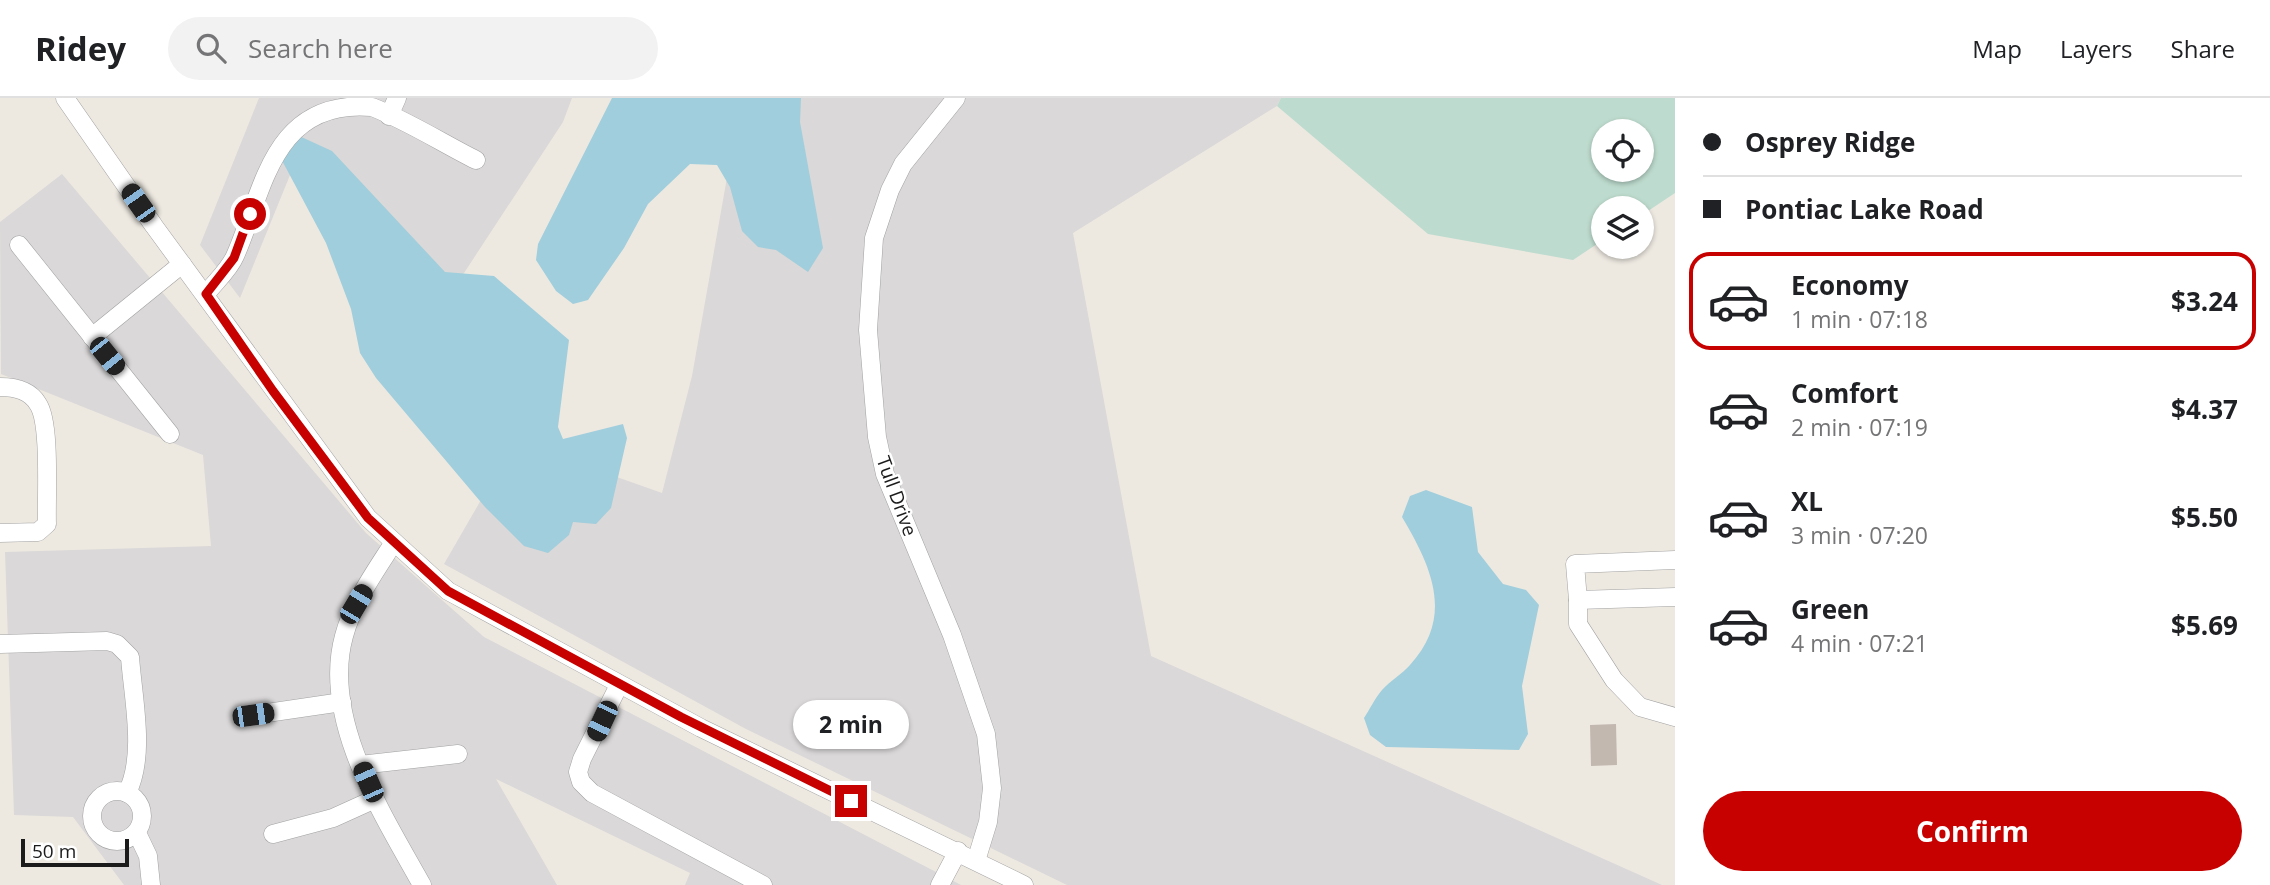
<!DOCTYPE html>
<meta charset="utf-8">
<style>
body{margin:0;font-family:"Open Sans",sans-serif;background:#f2f2f2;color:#202124;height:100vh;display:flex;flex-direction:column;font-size:26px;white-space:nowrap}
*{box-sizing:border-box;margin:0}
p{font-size:23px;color:#757577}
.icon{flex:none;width:38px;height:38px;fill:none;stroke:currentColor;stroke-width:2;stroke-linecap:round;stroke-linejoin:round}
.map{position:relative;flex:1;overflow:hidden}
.details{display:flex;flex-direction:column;background:#fff;width:595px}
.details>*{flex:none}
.top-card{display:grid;align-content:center;height:154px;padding:0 28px;background:#fff}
.fabs{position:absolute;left:1591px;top:21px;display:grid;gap:14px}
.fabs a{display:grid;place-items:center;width:63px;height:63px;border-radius:50%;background:#fff;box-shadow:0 2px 5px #0004;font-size:35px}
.scale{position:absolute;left:21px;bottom:18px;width:108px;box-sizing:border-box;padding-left:7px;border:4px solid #1b1b1b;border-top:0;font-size:19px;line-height:24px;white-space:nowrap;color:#1b1b1b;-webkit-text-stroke:5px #fff;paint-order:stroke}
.end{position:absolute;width:32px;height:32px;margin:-16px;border:9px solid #c70000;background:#fff;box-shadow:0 0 0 4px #fff}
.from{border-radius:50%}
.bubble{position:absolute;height:49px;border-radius:24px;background:#fff;box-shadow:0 2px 5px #0004;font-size:23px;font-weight:700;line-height:49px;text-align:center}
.car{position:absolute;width:21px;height:42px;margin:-21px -10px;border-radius:9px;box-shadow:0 0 5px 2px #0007;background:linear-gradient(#222 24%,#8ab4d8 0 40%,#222 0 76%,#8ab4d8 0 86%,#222 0)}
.top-card b{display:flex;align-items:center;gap:24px;height:66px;font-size:26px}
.top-card b+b{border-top:2px solid #e0e0e0}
.top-card i{width:18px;height:18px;background:#202124}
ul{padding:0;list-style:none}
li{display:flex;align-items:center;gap:21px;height:98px;margin:0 14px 10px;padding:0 14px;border:4px solid transparent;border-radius:21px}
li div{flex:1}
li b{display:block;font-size:26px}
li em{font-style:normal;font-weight:700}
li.active{border-color:#c70000}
li>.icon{width:63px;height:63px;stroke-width:1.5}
.cta{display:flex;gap:14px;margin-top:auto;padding:14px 28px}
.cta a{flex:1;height:80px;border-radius:42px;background:#c70000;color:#fff;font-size:28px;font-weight:700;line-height:80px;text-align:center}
header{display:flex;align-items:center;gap:42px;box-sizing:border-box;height:98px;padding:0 35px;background:#fff;border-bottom:2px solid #e0e0e0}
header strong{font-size:33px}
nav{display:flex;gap:38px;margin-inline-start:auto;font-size:24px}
.search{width:490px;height:63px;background:#f2f2f2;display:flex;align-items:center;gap:18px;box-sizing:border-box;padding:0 24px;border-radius:38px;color:#757577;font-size:26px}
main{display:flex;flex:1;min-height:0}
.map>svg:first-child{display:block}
.residential{fill:#dad8d8}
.wetland{fill:#bddbce;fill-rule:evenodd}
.water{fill:#a0cedc}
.building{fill:#c2b8b0}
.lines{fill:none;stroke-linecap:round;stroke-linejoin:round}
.minor-casing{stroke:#a2a2a2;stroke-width:19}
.minor{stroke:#fff;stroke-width:18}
.route{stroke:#c70000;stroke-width:9}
.labels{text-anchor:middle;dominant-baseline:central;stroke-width:5;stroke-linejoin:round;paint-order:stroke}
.street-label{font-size:19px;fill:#1b1b1b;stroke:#fff}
</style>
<header>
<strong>Ridey</strong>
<div class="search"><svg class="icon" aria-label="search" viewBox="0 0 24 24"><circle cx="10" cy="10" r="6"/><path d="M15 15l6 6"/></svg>Search here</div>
<nav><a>Map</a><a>Layers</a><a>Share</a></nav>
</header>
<main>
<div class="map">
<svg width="1675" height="787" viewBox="0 0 1675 787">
<rect width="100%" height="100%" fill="#ede9e1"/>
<g class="residential">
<polygon points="259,0 572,0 563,24 445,204 299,55 240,200 200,147"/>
<polygon points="741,0 1281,0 1277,8 1073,135 1151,558 1662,787 1067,787 746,631 444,466 515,343 662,395 692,278"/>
<polygon points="62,76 366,435 484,539 961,787 685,787 690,775 496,681 557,787 124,787 73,719 14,717 5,454 211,448 203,357 1,276 0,124"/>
</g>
<path class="wetland" d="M1281 0H1675V95L1642 117V110H1603V142L1573 162 1428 136 1277 8ZM1603 33H1642V72H1603Z"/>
<g class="water">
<polygon points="612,0 801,0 800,24 823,150 808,174 776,152 758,149 742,133 730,89 717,67 690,66 648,106 624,150 588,202 573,206 556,193 536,162 538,146"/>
<polygon points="297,37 332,53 445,174 494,178 569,242 558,329 563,341 623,326 627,340 611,410 596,426 573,424 569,437 548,455 524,448 485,409 376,280 360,255 351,211 326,145 278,55"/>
<path d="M1426 392 1472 409 1478 454 1503 486 1526 492 1539 507 1522 588 1528 636 1519 652 1386 649 1370 637 1364 620C1370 611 1375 600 1382 592 1390 583 1402 576 1410 567 1455 518 1431 468 1402 419L1410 398Z"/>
</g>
<polygon class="building" points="1616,626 1617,667 1591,668 1590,627"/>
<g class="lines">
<g class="minor-casing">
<g id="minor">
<polyline points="65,0 154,128 368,420 448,493 701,630 1024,787"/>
<polyline points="956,0 903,66 890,92 874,140 868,232 877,339 885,376 952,537 986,636 992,690 988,724 976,763"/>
<polyline points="389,18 397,0"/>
<polyline points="19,147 170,336"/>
<path d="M206 196C215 184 229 172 235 158 263 96 271 0 372 9 408 23 442 45 476 62"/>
<polyline points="92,239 182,166"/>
<path d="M0 289C15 289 30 292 38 306 51 325 46 400 47 426L38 434 0 435"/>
<path d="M394 444C375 474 353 504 344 538 321 621 383 717 422 787"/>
<polyline points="1675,462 1575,466 1578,502 1675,499"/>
<polyline points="1578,502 1578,526 1614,582 1640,609 1675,619"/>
<path d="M0 546 107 543 117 546 130 559C133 601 146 657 127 695"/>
<polyline points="619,587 582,661 578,674 581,684 592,695 763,787"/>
<polyline points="253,617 342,604"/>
<polyline points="360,667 458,656"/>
<circle cx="117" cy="718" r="25"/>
<polyline points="137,735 148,758 151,787"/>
<polyline points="273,736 333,720 375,701"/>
<polyline points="940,787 958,753"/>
</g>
</g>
<use href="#minor" class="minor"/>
</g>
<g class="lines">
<polyline class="route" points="250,116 234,160 206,196 273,293 368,420 448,493 681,619 851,703"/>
</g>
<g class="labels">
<g class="street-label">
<text transform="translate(897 398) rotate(70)">Tull Drive</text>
</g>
</g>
</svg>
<div class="fabs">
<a><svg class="icon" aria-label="locate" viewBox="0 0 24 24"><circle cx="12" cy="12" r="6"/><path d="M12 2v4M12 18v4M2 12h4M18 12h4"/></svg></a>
<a><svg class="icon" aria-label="layers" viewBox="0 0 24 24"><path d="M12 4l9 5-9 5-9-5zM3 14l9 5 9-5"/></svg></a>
</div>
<div class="scale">50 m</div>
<i class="end from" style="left:250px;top:116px"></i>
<i class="end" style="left:851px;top:703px"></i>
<div class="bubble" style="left:793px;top:602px;width:116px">2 min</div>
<i class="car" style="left:138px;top:105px;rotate:325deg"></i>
<i class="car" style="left:107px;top:258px;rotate:141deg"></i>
<i class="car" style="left:356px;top:506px;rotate:31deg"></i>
<i class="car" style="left:253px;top:617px;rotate:82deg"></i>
<i class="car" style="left:602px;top:623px;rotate:205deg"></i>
<i class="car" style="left:368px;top:684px;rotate:336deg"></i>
</div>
<section class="details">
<div class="top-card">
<b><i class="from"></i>Osprey Ridge</b>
<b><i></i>Pontiac Lake Road</b>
</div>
<ul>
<li class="active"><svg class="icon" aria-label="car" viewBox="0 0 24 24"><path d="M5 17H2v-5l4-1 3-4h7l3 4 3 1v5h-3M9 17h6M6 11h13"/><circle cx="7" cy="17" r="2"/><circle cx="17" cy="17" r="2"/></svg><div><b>Economy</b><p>1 min · 07:18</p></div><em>$3.24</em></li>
<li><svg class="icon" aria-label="car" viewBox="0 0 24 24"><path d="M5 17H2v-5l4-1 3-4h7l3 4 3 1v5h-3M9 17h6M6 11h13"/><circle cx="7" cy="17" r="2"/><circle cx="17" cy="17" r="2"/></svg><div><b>Comfort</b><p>2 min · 07:19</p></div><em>$4.37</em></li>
<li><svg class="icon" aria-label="car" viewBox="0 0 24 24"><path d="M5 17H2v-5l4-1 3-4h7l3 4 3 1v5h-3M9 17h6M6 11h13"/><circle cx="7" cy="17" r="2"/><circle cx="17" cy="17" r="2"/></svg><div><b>XL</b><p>3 min · 07:20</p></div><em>$5.50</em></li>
<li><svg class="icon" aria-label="car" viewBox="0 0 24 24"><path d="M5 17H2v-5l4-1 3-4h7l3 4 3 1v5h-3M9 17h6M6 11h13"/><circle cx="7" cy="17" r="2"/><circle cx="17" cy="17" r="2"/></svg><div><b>Green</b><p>4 min · 07:21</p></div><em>$5.69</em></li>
</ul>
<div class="cta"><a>Confirm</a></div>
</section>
</main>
